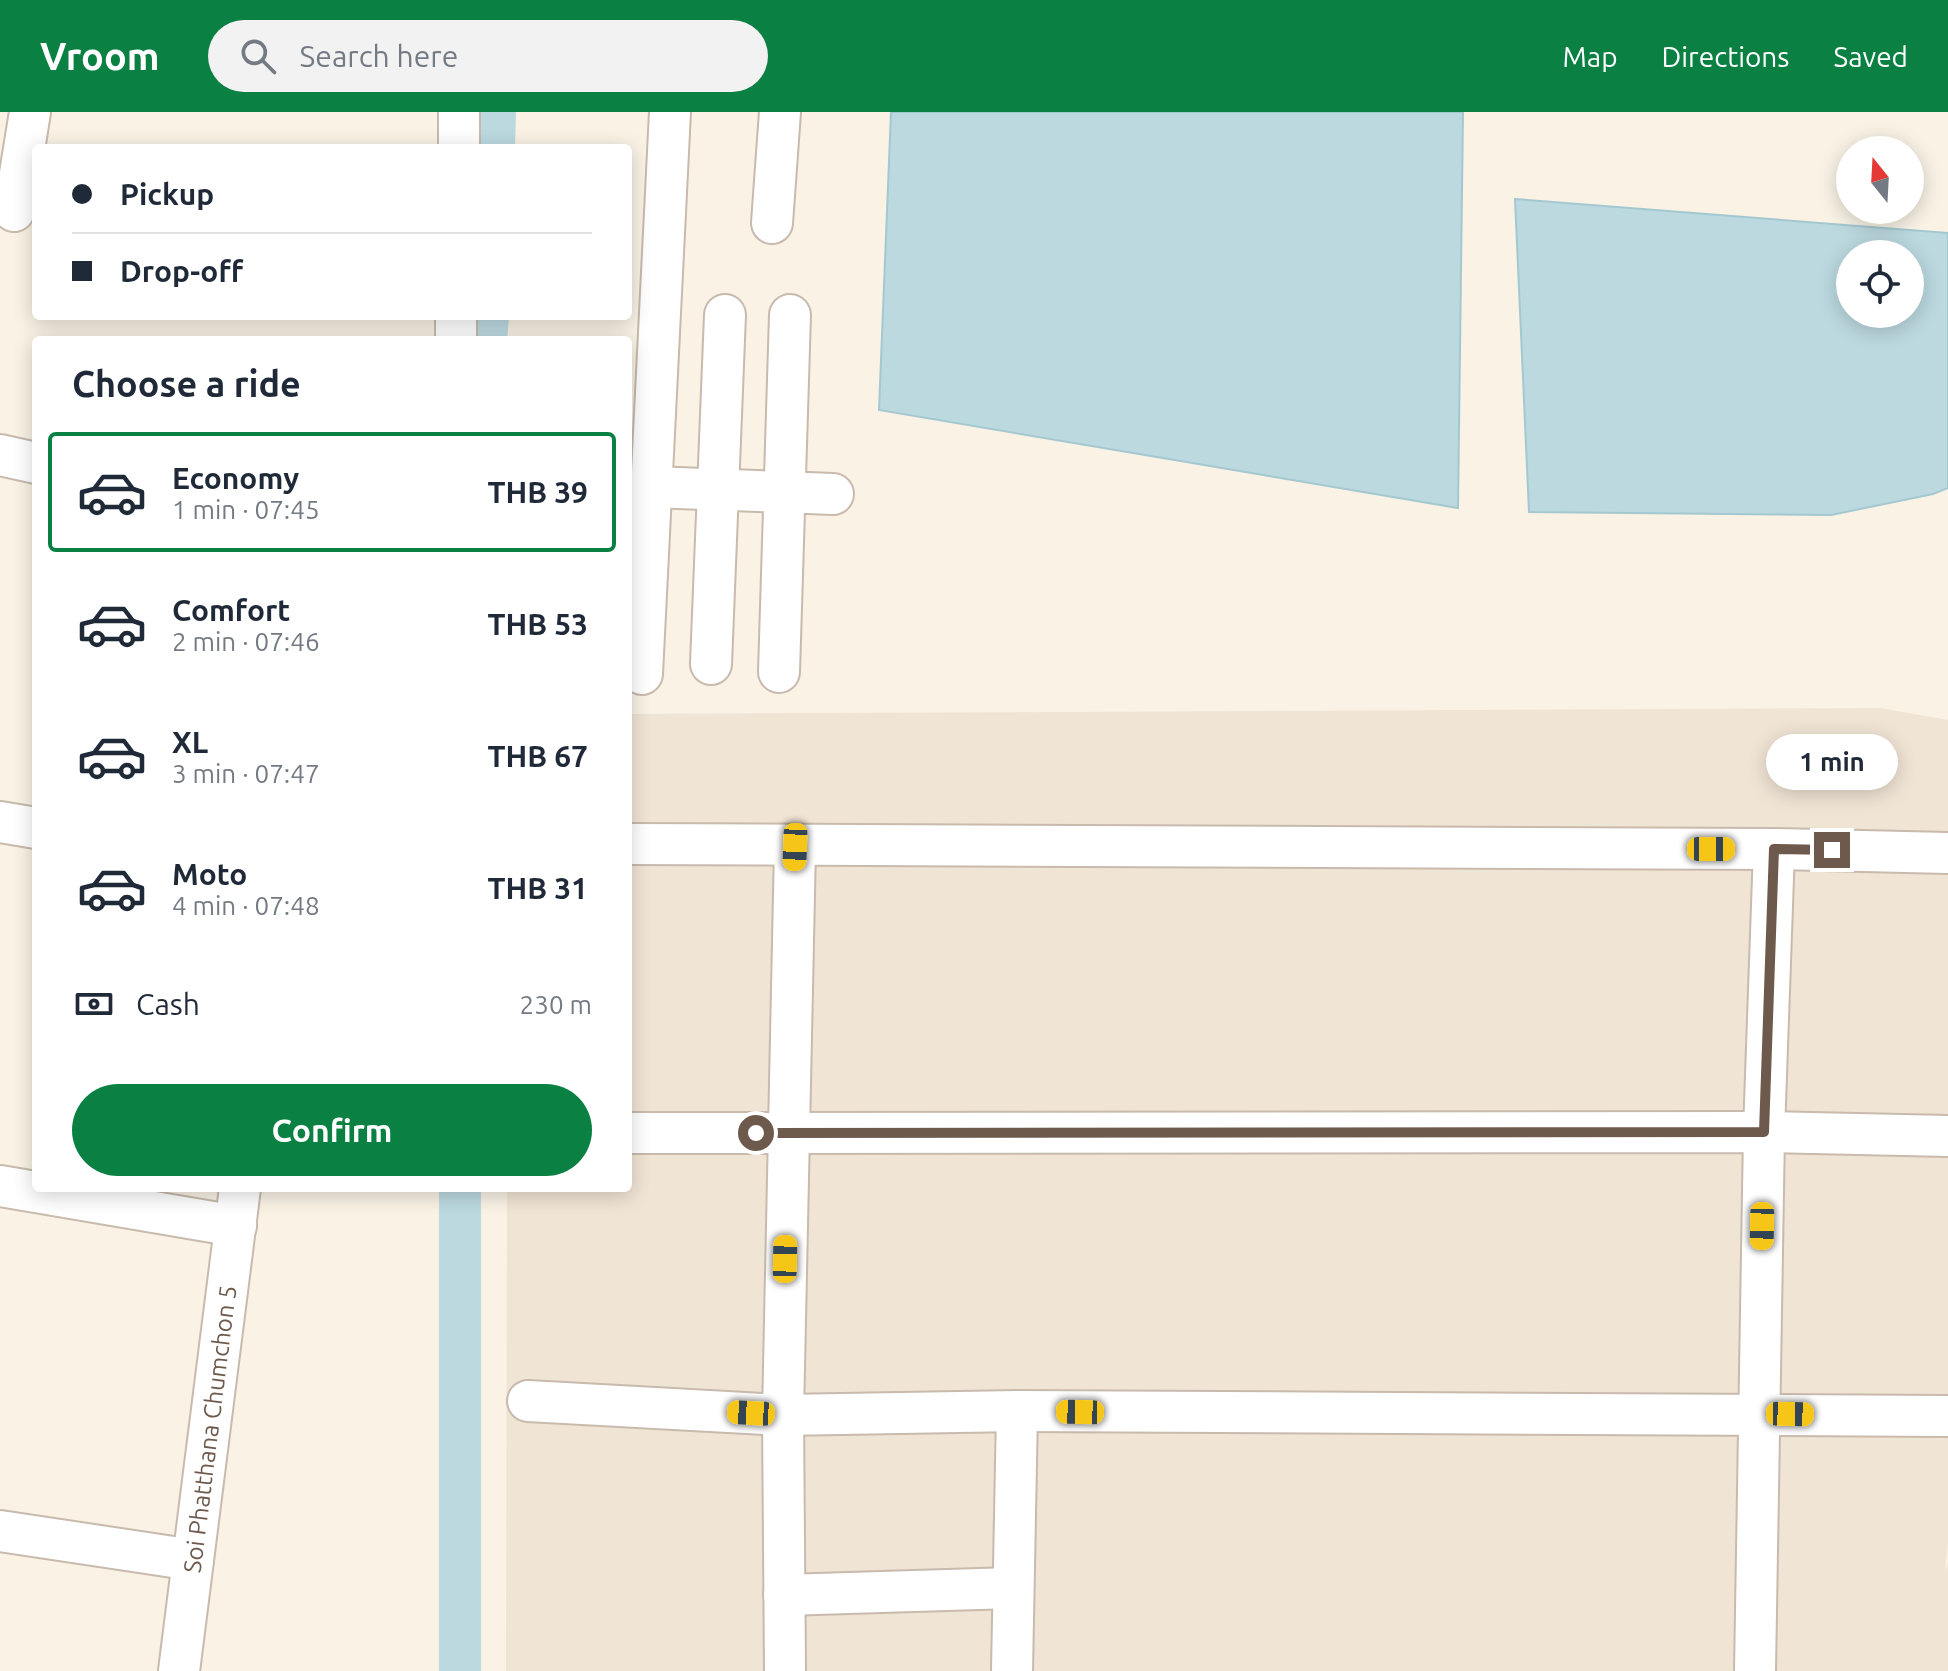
<!DOCTYPE html>
<meta charset="utf-8">
<style>
body{margin:0;font-family:Ubuntu,sans-serif;background:#f2f2f3;color:#1f2937;height:100vh;display:flex;flex-direction:column;font-size:30px;white-space:nowrap}
*{box-sizing:border-box;margin:0}
p{font-size:26px;color:#747a83}
.icon{flex:none;width:44px;height:44px;fill:none;stroke:currentColor;stroke-width:2;stroke-linecap:round;stroke-linejoin:round}
.map{position:relative;flex:1;overflow:hidden}
.sheet{position:absolute;left:32px;top:224px;width:600px;height:856px;display:flex;flex-direction:column;background:#fff;border-radius:8px;box-shadow:0 4px 20px #0003}
.sheet>*{flex:none}
.top-card{position:absolute;left:32px;top:32px;width:600px;height:176px;border-radius:8px;box-shadow:0 4px 20px #0003;display:grid;align-content:center;height:176px;padding:0 40px;background:#fff}
.needle{width:52px;rotate:342deg}
.controls{position:absolute;left:1836px;top:24px;display:grid;gap:16px}
.controls a{display:grid;place-items:center;width:88px;height:88px;border-radius:50%;background:#fff;box-shadow:0 4px 20px #0003;font-size:40px}
.end{position:absolute;width:36px;height:36px;margin:-18px;border:10px solid #6e5a4d;background:#fff;box-shadow:0 0 0 4px #fff}
.from{border-radius:50%}
.bubble{position:absolute;height:56px;border-radius:28px;background:#fff;box-shadow:0 4px 20px #0003;font-size:26px;font-weight:700;line-height:56px;text-align:center}
.car{position:absolute;width:24px;height:48px;margin:-24px -12px;border-radius:10px;box-shadow:0 0 6px 2px #0007;background:linear-gradient(#f5c518 24%,#345 0 40%,#f5c518 0 76%,#345 0 86%,#f5c518 0)}
.top-card b{display:flex;align-items:center;gap:28px;height:76px;font-size:30px}
.top-card b+b{border-top:2px solid #e0e1e3}
.top-card i{width:20px;height:20px;background:#1f2937}
ul{padding:0;list-style:none}
li{display:flex;align-items:center;gap:24px;height:120px;margin:0 16px 12px;padding:0 24px;border:4px solid transparent;border-radius:8px}
li div{flex:1}
li b{display:block;font-size:30px}
li em{font-style:normal;font-weight:700}
li.on{border-color:#0b8043}
li>.icon{width:72px;height:72px;stroke-width:1.5}
h2{padding:0 40px;font-size:36px;line-height:96px}
.pay{display:flex;align-items:center;gap:20px;height:88px;padding:0 40px;font-size:30px}
.pay p{margin-inline-start:auto}
.primary-button{display:flex;gap:16px;margin-top:auto;padding:16px 40px}
.primary-button a{flex:1;height:92px;border-radius:48px;background:#0b8043;color:#fff;font-size:32px;font-weight:700;line-height:92px;text-align:center}
header{display:flex;align-items:center;gap:48px;box-sizing:border-box;height:112px;padding:0 40px;background:#0b8043;color:#fff}
header strong{font-size:38px}
nav{display:flex;gap:44px;margin-inline-start:auto;font-size:28px}
.search{width:560px;height:72px;background:#f2f2f3;display:flex;align-items:center;gap:20px;box-sizing:border-box;padding:0 28px;border-radius:44px;color:#747a83;font-size:30px}
.map>svg:first-child{display:block}
.residential{fill:#f0e4d4}
.water{fill:#bcd9e0;stroke:#a4c8d0;stroke-width:2;fill-rule:evenodd}
.lines{fill:none;stroke-linecap:round;stroke-linejoin:round}
.canal{stroke:#bcd9e0;stroke-width:42}
.minor-casing{stroke:#c8baad;stroke-width:44}
.minor{stroke:#fff;stroke-width:40}
.route{stroke:#6e5a4d;stroke-width:10}
.labels{text-anchor:middle;dominant-baseline:central;stroke-width:6;stroke-linejoin:round;paint-order:stroke}
.street-label{font-size:24px;fill:#6e5a4d;stroke:#fcf6ea}
</style>
<header>
<strong>Vroom</strong>
<div class="search"><svg class="icon" aria-label="search" viewBox="0 0 24 24"><circle cx="10" cy="10" r="6"/><path d="M15 15l6 6"/></svg>Search here</div>
<nav><a>Map</a><a>Directions</a><a>Saved</a></nav>
</header>
<div class="map">
<svg width="1948" height="1559" viewBox="0 0 1948 1559">
<rect width="100%" height="100%" fill="#f9f2e5"/>
<polygon class="residential" points="1880,596 1948,608 1948,1430 1945,1461 1948,1449 1948,1559 506,1559 507,1076 628,1076 628,602"/>
<g class="water">
<polygon points="891,0 1463,0 1458,396 879,298"/>
<path d="M1515 87 1948 121V376L1933 382 1831 403 1529 400ZM1850 142H1910V202H1850Z"/>
</g>
<g class="lines">
<g class="canal">
<polyline points="494,36 495,0"/>
<polyline points="486,228 488,204"/>
<polyline points="460,1076 460,1559"/>
</g>
<g class="minor-casing">
<g id="minor">
<polyline points="459,36 459,0"/>
<polyline points="14,99 30,0"/>
<polyline points="772,111 780,0"/>
<polyline points="456,228 456,204"/>
<polyline points="0,343 36,351"/>
<polyline points="651,375 833,382"/>
<polyline points="711,552 725,203"/>
<polyline points="779,560 790,203"/>
<polyline points="642,562 670,0"/>
<polyline points="0,710 36,716"/>
<polyline points="628,732 1774,737 1948,741"/>
<polyline points="628,1021 1764,1020 1948,1024"/>
<polyline points="0,1074 236,1114"/>
<polyline points="528,1289 783,1303 1017,1299 1948,1304"/>
<polyline points="0,1419 193,1448"/>
<polyline points="784,1483 1012,1476"/>
<path id="s1" d="M179 1559 240 1076"/>
<polyline points="785,1559 783,1303 795,735"/>
<polyline points="1012,1559 1017,1299"/>
<polyline points="1755,1559 1764,1020 1774,737"/>
</g>
</g>
<use href="#minor" class="minor"/>
</g>
<g class="lines">
<polyline class="route" points="756,1021 1764,1020 1774,737 1832,738"/>
</g>
<g class="labels">
<g class="street-label">
<text stroke="none"><textPath href="#s1" startOffset="244">Soi Phatthana Chumchon 5</textPath></text>
</g>
</g>
</svg>
<div class="controls">
<a><svg class="needle" viewBox="-14 -14 28 28"><path d="M0-13l5 13h-10z" fill="#e53935"/><path d="M0 13l5-13h-10z" fill="#747a83"/></svg></a>
<a><svg class="icon" aria-label="locate" viewBox="0 0 24 24"><circle cx="12" cy="12" r="6"/><path d="M12 2v4M12 18v4M2 12h4M18 12h4"/></svg></a>
</div>
<i class="end from" style="left:756px;top:1021px"></i>
<i class="end" style="left:1832px;top:738px"></i>
<div class="bubble" style="left:1766px;top:622px;width:132px">1 min</div>
<i class="car" style="left:795px;top:735px;rotate:182deg"></i>
<i class="car" style="left:1711px;top:737px;rotate:90deg"></i>
<i class="car" style="left:1762px;top:1114px;rotate:181deg"></i>
<i class="car" style="left:785px;top:1147px;rotate:1deg"></i>
<i class="car" style="left:1080px;top:1300px;rotate:271deg"></i>
<i class="car" style="left:751px;top:1301px;rotate:273deg"></i>
<i class="car" style="left:1790px;top:1302px;rotate:91deg"></i>
<div class="top-card">
<b><i class="from"></i>Pickup</b>
<b><i></i>Drop-off</b>
</div>
<section class="sheet">
<h2>Choose a ride</h2>
<ul>
<li class="on"><svg class="icon" aria-label="car" viewBox="0 0 24 24"><path d="M5 17H2v-5l4-1 3-4h7l3 4 3 1v5h-3M9 17h6M6 11h13"/><circle cx="7" cy="17" r="2"/><circle cx="17" cy="17" r="2"/></svg><div><b>Economy</b><p>1 min · 07:45</p></div><em>THB 39</em></li>
<li><svg class="icon" aria-label="car" viewBox="0 0 24 24"><path d="M5 17H2v-5l4-1 3-4h7l3 4 3 1v5h-3M9 17h6M6 11h13"/><circle cx="7" cy="17" r="2"/><circle cx="17" cy="17" r="2"/></svg><div><b>Comfort</b><p>2 min · 07:46</p></div><em>THB 53</em></li>
<li><svg class="icon" aria-label="car" viewBox="0 0 24 24"><path d="M5 17H2v-5l4-1 3-4h7l3 4 3 1v5h-3M9 17h6M6 11h13"/><circle cx="7" cy="17" r="2"/><circle cx="17" cy="17" r="2"/></svg><div><b>XL</b><p>3 min · 07:47</p></div><em>THB 67</em></li>
<li><svg class="icon" aria-label="car" viewBox="0 0 24 24"><path d="M5 17H2v-5l4-1 3-4h7l3 4 3 1v5h-3M9 17h6M6 11h13"/><circle cx="7" cy="17" r="2"/><circle cx="17" cy="17" r="2"/></svg><div><b>Moto</b><p>4 min · 07:48</p></div><em>THB 31</em></li>
</ul>
<div class="pay"><svg class="icon" aria-label="cash" viewBox="0 0 24 24"><path d="M3 7h18v10H3z"/><circle cx="12" cy="12" r="2"/></svg>Cash<p>230 m</p></div>
<div class="primary-button"><a>Confirm</a></div>
</section>
</div>
